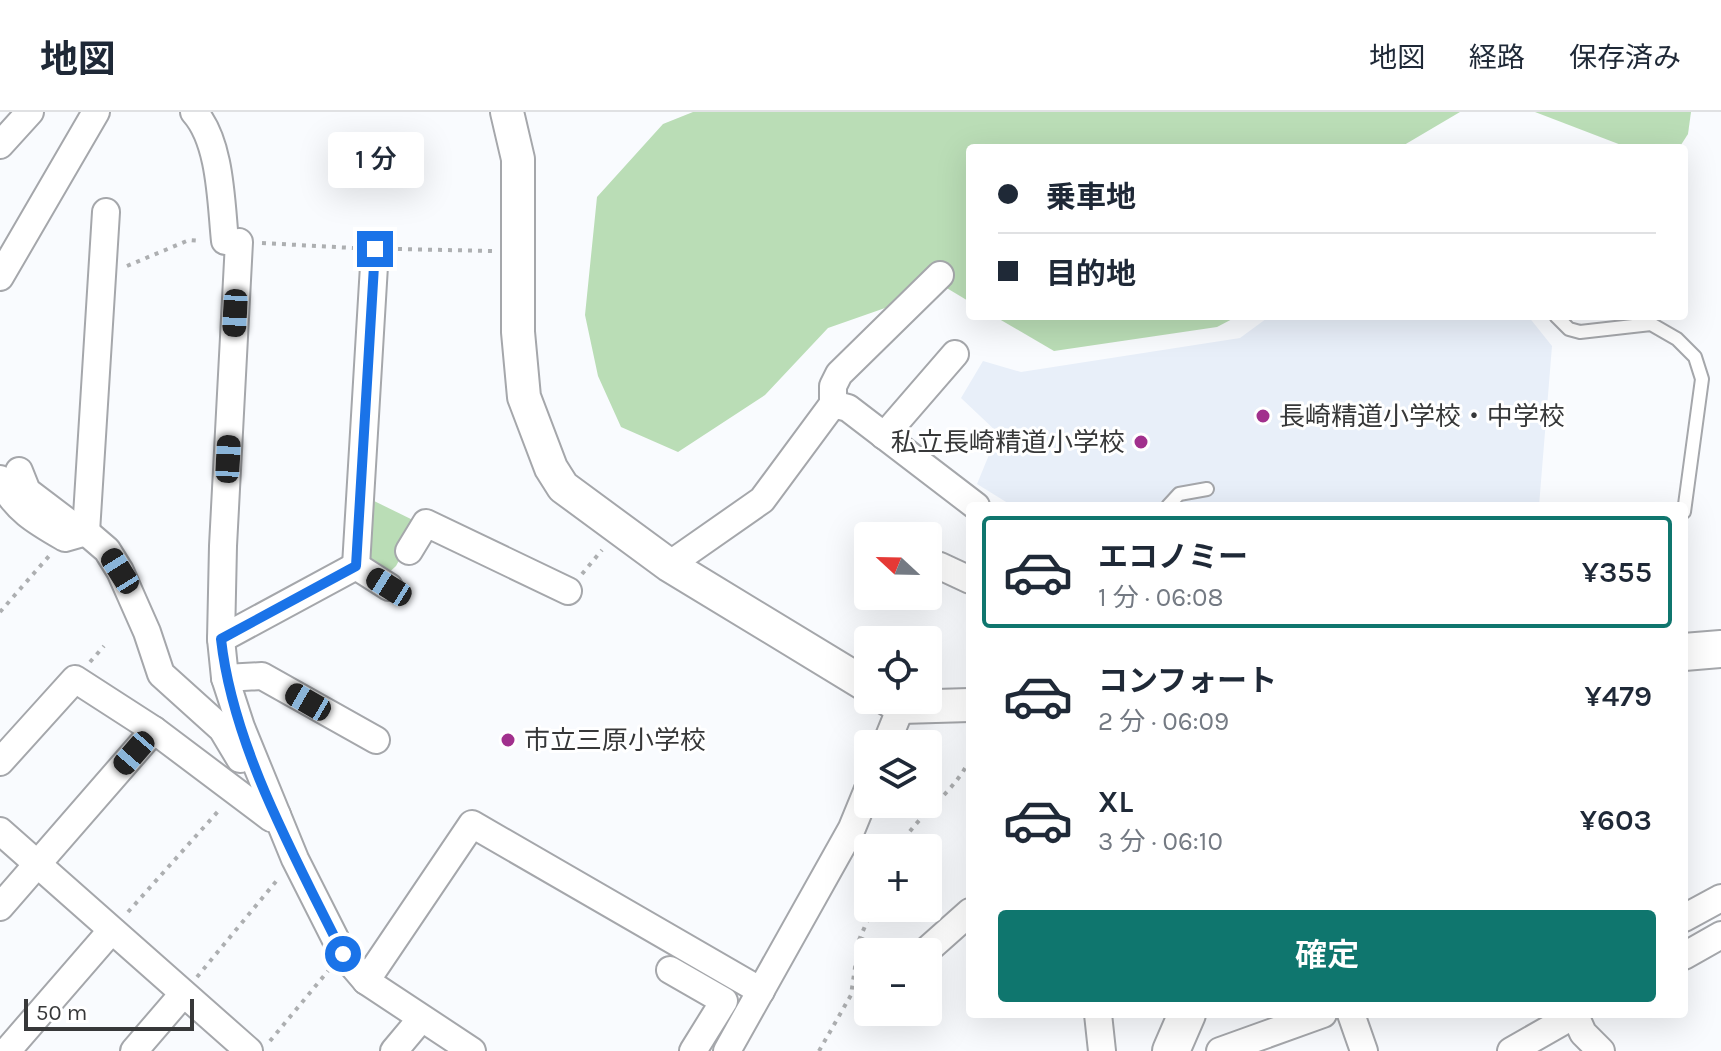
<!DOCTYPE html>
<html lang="ja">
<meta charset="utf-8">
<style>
body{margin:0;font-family:Karla,"Noto Sans JP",sans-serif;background:#f6f6f7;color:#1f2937;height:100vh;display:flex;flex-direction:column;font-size:30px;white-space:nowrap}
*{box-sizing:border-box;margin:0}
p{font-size:26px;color:#747a83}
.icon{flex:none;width:44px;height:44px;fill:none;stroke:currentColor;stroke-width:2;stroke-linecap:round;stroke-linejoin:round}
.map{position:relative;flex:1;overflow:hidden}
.sheet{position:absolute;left:966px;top:390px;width:722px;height:516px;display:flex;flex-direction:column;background:#fff;border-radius:8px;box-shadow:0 8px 32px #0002}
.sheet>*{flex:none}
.guide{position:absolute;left:966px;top:32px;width:722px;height:176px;border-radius:8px;box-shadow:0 8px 32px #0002;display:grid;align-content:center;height:176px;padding:0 32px;background:#fff}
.needle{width:52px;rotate:292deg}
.buttons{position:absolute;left:854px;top:410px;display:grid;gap:16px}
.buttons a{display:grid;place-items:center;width:88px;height:88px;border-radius:8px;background:#fff;box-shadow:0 8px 32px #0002;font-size:40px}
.scale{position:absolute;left:24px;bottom:20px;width:170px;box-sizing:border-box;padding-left:8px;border:4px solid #373839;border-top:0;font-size:22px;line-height:28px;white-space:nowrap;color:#373839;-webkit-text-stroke:6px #fff;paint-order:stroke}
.end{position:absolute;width:36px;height:36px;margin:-18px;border:10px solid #1a73e8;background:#fff;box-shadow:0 0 0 4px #fff}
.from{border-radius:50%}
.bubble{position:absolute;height:56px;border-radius:8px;background:#fff;box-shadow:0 8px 32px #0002;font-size:26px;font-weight:600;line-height:56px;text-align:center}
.car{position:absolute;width:24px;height:48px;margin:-24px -12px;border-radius:10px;box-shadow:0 0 6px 2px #0007;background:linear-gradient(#222 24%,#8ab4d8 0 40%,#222 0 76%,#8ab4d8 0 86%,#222 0)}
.guide b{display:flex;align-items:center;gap:28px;height:76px;font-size:30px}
.guide b+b{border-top:2px solid #e0e1e3}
.guide i{width:20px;height:20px;background:#1f2937}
ul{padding:14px 0 0;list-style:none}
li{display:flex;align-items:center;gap:24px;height:112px;margin:0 16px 12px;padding:0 16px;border:4px solid transparent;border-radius:8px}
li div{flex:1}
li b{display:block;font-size:30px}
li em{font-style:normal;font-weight:600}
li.selected{border-color:#0f766e}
li>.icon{width:72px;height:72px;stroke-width:1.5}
.action{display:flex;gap:16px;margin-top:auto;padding:16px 32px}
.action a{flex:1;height:92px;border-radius:8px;background:#0f766e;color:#fff;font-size:32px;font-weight:600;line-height:92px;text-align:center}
header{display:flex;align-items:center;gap:48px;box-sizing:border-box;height:112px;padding:0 40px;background:#fff;border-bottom:2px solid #e0e1e3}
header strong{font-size:38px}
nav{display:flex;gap:44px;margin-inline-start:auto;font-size:28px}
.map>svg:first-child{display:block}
.built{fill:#e8eff9}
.green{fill:#baddb6}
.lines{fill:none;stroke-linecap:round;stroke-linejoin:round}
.service-casing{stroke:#a5a7ab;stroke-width:16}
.minor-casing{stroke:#a5a7ab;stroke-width:30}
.tertiary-casing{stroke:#a5a7ab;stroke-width:36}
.secondary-casing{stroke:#a5a7ab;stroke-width:40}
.path{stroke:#adafb1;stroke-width:4;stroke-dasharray:4 6;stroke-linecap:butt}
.service{stroke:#fff;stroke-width:12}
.minor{stroke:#fff;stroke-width:26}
.tertiary{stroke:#fff;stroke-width:32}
.secondary{stroke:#fff;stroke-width:36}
.route{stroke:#1a73e8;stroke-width:10}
.poi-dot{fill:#a1308d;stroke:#fff;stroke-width:3}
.labels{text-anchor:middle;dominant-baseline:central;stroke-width:6;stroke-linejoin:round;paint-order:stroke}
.poi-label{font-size:26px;fill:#373839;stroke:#fff;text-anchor:start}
</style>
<header>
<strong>地図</strong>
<nav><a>地図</a><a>経路</a><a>保存済み</a></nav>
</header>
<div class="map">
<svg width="1721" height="939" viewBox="0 0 1721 939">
<rect width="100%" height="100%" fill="#f9fbfe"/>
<polygon class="built" points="1270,204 1528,204 1552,234 1539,394 1011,393 977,372 998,321 961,286 983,249 1021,260 1240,226"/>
<g class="green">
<polygon points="693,0 1460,0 1399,36 970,36 970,190 945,175 828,216 765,283 678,340 621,315 598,264 585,203 597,85 663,12"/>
<polygon points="1535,0 1691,0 1688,22 1679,36 1629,36"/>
<polygon points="994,204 1238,204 1217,215 1054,239"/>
<polygon points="368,386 419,411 396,454 384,465 361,452"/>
</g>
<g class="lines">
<g class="service-casing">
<g id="service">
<polyline points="1556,204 1569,217 1580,220 1651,212 1677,227 1695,245 1702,267 1684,400"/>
<polyline points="1168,394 1179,382 1207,377"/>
</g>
</g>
<g class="minor-casing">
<g id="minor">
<path d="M194 0C221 30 221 91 225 129"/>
<polyline points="0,33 30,0"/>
<polyline points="239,130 223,434 221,527 225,566 241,615 295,747 343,842 366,869 472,939"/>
<polyline points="0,165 96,0"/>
<polyline points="833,292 833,274 839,262 940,163"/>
<polyline points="884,324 955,242"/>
<polyline points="19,359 27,379 81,420"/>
<path d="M0 367C15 398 37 410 65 426L86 420"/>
<polyline points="86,420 106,100"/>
<polyline points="86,420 107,438 120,459 147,520 161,562 222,617 240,647"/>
<polyline points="409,439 426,411 568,479"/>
<polyline points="669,453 762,388 833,292 848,296 976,394"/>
<polyline points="356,454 375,137"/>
<polyline points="356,454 389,475"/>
<polyline points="940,454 970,468"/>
<polyline points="221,527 356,454"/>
<polyline points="225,566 262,564 376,628"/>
<polyline points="886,632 901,595"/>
<polyline points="0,650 75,567 154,618 271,706 277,703"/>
<polyline points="0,719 249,939"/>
<polyline points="0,795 154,618"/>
<polyline points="1684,806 1721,786"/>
<polyline points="925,840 970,800"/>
<polyline points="1684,844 1721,823"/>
<polyline points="670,858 724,889 693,939"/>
<polyline points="366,869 472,712 761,879"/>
<polyline points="1098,902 1102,939"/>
<polyline points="1351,902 1364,939"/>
<polyline points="1575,903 1583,921 1601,939"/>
<polyline points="7,939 111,819"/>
<polyline points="134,939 183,882"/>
<polyline points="394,939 420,908"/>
<polyline points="727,939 852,716 868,677"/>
<polyline points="1220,939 1323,902"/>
<polyline points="1511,939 1576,902"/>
</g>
</g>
<g class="tertiary-casing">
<g id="tertiary">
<polyline points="507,0 518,47 518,220 524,285 551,356 563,375 669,453 868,574"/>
<polyline points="889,588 901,595 970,593"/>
</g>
</g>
<g class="secondary-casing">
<g id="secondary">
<polyline points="1684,540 1721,537"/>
<polyline points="1171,939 1187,902"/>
</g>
</g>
<g class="path">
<polyline points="262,131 353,136"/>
<polyline points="398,137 493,139"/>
<polyline points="127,154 189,128 201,129"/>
<polyline points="582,462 602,438"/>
<polyline points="0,500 49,444"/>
<polyline points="90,550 104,534"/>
<path d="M899 736C917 702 953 683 970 647"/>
<polyline points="128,800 221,696"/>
<polyline points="860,826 894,840"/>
<polyline points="197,865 278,767"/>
<polyline points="270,929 328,859"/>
<polyline points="819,939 851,883 859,828 873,796"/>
</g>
<use href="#service" class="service"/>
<use href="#minor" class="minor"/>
<use href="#tertiary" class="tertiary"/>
<use href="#secondary" class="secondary"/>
</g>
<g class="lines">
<path class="route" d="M343 842C295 745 233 635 221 527L356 454 375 137"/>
</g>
<g class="poi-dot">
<circle cx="1263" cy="304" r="8"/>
<circle cx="1141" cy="330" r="8"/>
<circle cx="508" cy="628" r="8"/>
</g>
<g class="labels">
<g class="poi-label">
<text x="1279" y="304">長崎精道小学校・中学校</text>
<text x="1125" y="330" text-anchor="end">私立長崎精道小学校</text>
<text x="524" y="628">市立三原小学校</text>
</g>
</g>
</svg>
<div class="buttons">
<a><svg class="needle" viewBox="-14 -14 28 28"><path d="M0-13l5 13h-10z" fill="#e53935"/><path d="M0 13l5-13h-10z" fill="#747a83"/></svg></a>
<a><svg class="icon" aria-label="locate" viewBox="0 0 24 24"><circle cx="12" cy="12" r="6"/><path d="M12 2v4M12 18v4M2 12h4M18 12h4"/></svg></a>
<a><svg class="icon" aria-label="layers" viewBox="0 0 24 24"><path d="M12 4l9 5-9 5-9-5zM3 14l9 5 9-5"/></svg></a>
<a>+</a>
<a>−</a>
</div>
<div class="scale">50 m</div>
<i class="end from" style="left:343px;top:842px"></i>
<i class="end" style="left:375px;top:137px"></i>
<div class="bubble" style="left:328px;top:20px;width:96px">1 分</div>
<i class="car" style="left:235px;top:201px;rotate:183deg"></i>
<i class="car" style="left:228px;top:347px;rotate:3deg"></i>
<i class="car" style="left:120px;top:459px;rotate:328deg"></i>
<i class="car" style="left:389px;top:475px;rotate:302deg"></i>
<i class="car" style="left:308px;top:590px;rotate:300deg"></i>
<i class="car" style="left:134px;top:641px;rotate:221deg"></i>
<div class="guide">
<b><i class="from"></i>乗車地</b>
<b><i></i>目的地</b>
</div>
<section class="sheet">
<ul>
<li class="selected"><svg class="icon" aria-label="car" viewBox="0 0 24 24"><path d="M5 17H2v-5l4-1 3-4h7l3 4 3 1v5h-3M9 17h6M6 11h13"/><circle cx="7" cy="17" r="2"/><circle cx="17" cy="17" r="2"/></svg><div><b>エコノミー</b><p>1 分 · 06:08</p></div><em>¥355</em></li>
<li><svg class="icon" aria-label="car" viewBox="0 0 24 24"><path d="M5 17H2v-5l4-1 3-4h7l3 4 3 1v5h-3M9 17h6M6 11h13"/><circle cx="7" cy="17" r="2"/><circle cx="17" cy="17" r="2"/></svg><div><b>コンフォート</b><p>2 分 · 06:09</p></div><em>¥479</em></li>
<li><svg class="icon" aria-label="car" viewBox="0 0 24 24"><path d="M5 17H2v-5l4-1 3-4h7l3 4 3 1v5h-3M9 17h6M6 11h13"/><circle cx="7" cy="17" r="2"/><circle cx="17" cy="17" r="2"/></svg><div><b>XL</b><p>3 分 · 06:10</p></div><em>¥603</em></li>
</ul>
<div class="action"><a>確定</a></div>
</section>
</div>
